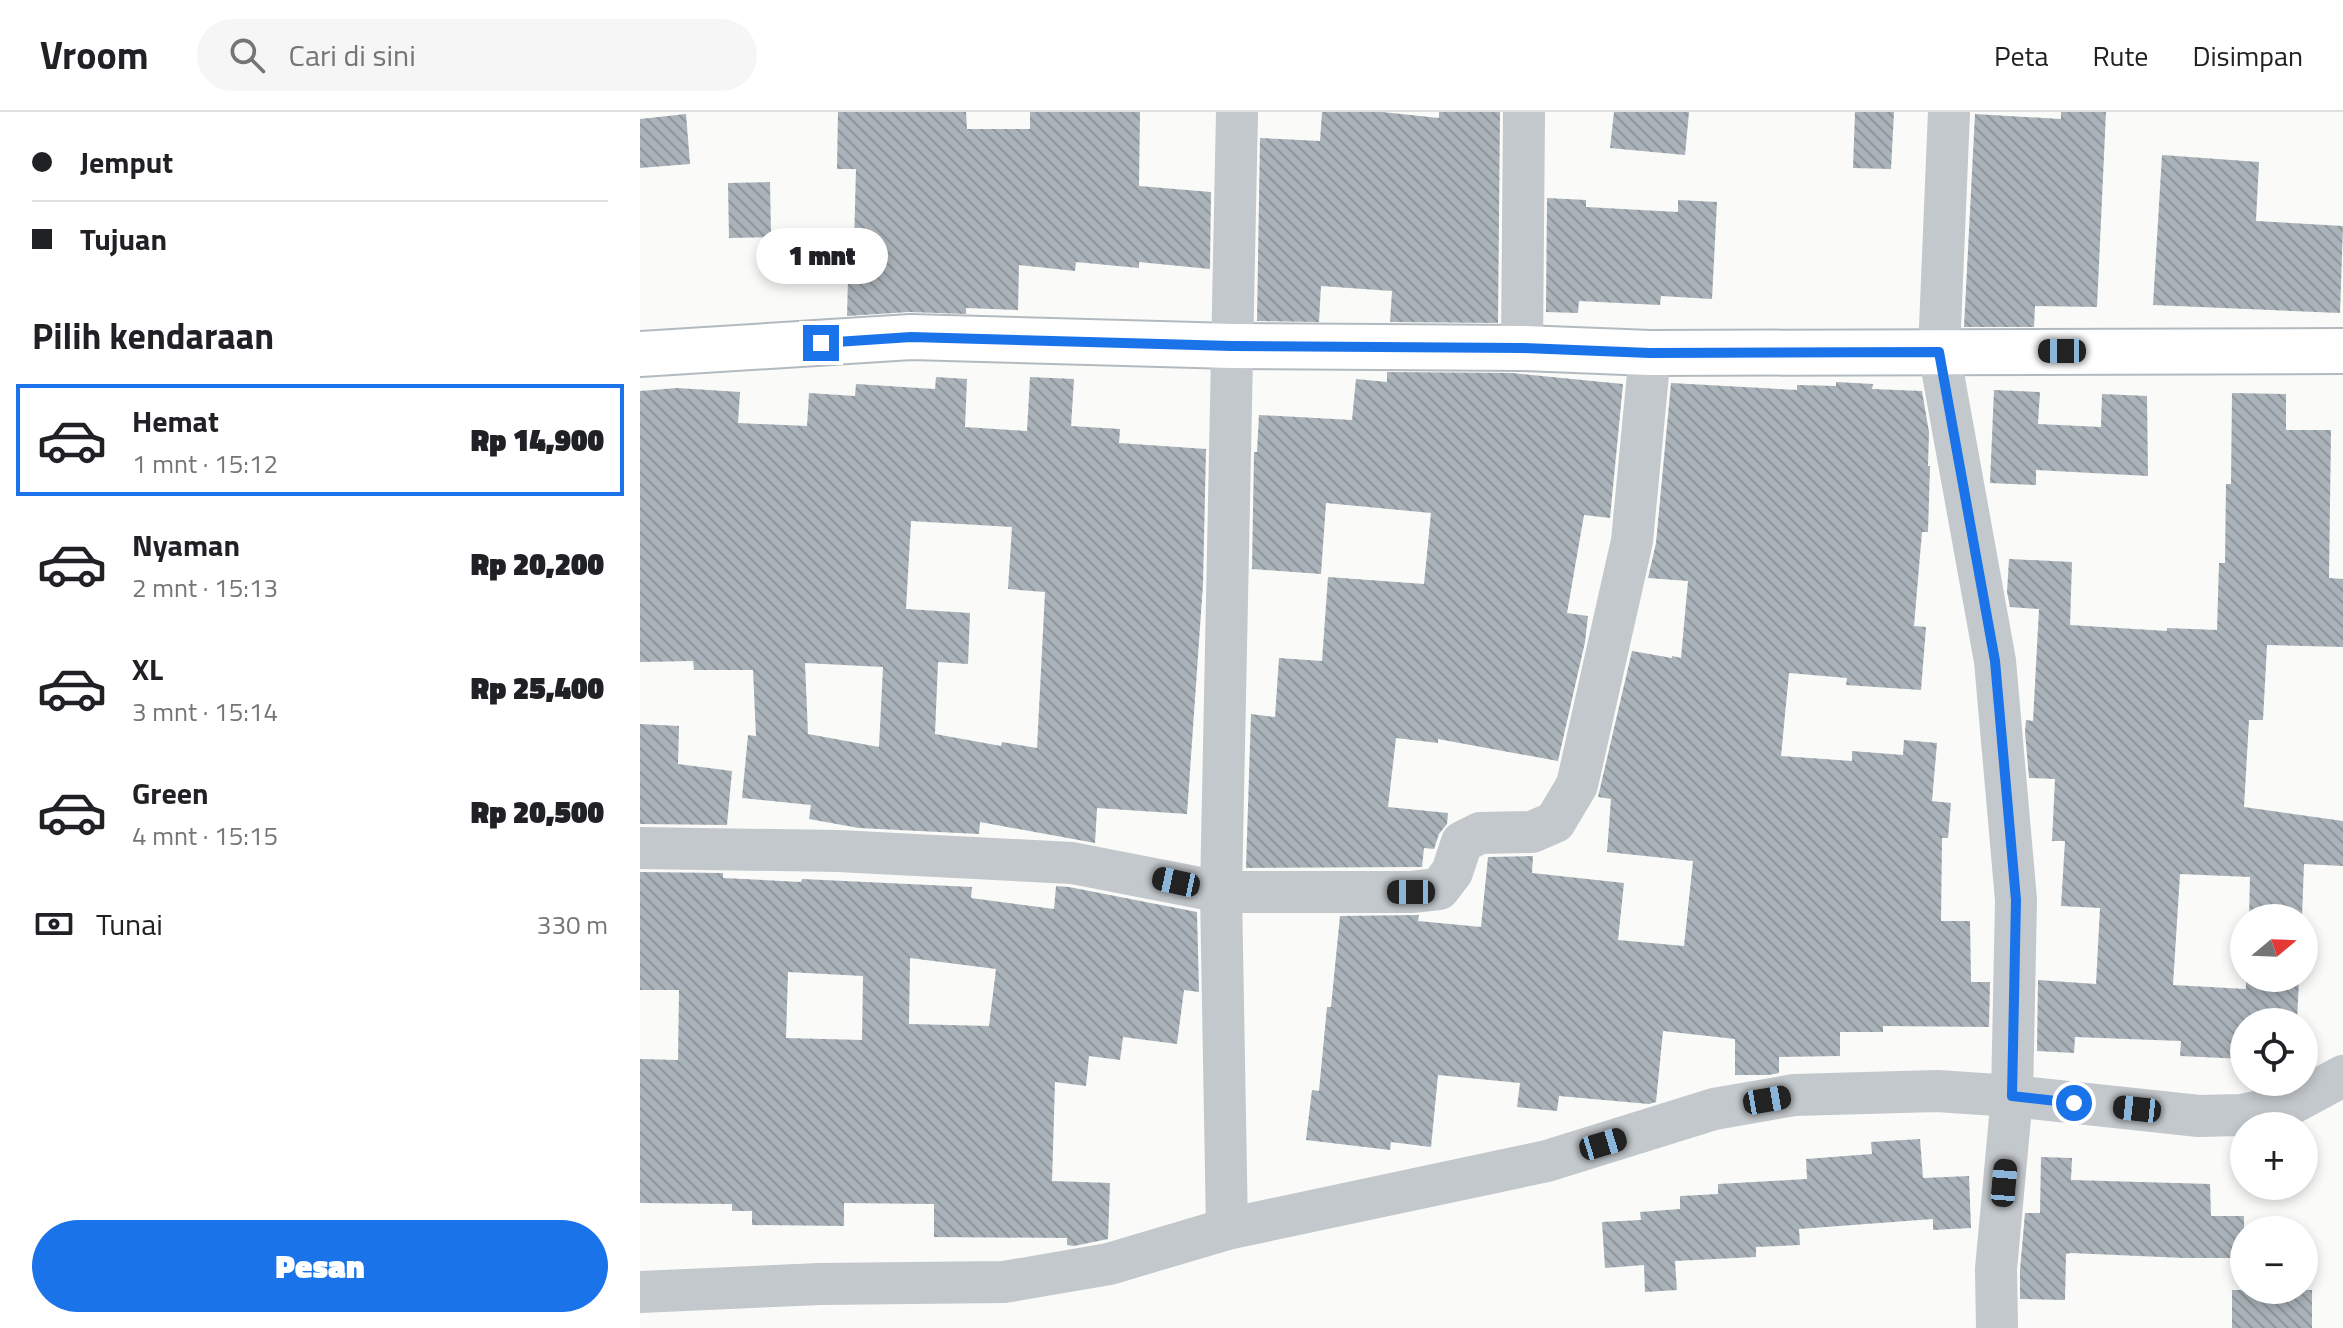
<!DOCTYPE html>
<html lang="id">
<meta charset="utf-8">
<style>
body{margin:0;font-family:"Titillium Web",sans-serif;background:#f6f6f6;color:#202124;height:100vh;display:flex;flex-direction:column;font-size:30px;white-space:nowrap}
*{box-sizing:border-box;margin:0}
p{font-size:26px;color:#757577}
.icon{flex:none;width:44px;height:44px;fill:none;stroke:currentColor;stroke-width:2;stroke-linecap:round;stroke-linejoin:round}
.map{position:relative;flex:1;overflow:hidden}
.side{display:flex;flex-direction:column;background:#fff;width:640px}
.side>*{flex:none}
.top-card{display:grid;align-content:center;height:176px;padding:0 32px;background:#fff}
.needle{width:52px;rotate:71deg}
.controls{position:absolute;left:1590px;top:792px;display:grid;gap:16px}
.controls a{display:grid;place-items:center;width:88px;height:88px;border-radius:50%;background:#fff;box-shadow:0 4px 12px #0003;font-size:40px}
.end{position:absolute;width:36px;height:36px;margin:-18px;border:10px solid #1a73e8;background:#fff;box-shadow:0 0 0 4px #fff}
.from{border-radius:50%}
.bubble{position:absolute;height:56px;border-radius:28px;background:#fff;box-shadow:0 4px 12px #0003;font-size:26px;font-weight:800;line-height:56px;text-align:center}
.car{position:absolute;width:24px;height:48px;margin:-24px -12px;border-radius:10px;box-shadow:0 0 6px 2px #0007;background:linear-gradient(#222 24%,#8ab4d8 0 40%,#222 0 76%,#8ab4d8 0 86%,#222 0)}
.top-card b{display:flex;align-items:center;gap:28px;height:76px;font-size:30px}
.top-card b+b{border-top:2px solid #e0e0e0}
.top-card i{width:20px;height:20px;background:#202124}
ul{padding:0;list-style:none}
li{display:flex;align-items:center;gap:24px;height:112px;margin:0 16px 12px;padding:0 16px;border:4px solid transparent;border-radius:0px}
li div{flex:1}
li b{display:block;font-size:30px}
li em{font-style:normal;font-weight:800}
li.selected{border-color:#1a73e8}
li>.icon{width:72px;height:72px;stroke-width:1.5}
h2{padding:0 32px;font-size:36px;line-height:96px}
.pay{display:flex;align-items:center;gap:20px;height:88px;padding:0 32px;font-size:30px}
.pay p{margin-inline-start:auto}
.primary-button{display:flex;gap:16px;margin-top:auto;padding:16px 32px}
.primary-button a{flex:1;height:92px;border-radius:48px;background:#1a73e8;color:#fff;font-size:32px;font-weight:800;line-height:92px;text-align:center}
header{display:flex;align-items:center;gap:48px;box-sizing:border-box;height:112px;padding:0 40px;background:#fff;border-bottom:2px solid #e0e0e0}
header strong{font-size:38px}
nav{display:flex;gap:44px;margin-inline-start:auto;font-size:28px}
.search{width:560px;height:72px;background:#f6f6f6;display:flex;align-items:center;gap:20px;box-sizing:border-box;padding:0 28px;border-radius:44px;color:#757577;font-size:30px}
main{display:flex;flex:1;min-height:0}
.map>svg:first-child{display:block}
.building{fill:url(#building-back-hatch);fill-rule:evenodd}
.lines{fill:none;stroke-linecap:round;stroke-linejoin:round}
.secondary-casing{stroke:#b3babf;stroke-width:48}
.street{stroke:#c3c8cc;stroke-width:42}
.secondary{stroke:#fff;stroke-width:44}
.route{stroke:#1a73e8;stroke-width:10}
</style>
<header>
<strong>Vroom</strong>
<div class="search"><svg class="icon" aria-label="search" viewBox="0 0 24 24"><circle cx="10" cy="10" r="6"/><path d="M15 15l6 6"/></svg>Cari di sini</div>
<nav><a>Peta</a><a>Rute</a><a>Disimpan</a></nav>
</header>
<main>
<section class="side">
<div class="top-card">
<b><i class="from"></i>Jemput</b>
<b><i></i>Tujuan</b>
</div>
<h2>Pilih kendaraan</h2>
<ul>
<li class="selected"><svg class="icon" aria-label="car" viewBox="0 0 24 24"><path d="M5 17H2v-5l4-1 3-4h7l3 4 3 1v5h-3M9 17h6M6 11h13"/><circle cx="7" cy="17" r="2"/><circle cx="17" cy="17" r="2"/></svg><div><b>Hemat</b><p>1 mnt · 15:12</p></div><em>Rp 14,900</em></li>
<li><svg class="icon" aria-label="car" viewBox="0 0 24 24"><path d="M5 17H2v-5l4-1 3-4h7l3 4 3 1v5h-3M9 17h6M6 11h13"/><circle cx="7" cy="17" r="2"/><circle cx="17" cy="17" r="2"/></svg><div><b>Nyaman</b><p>2 mnt · 15:13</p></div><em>Rp 20,200</em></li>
<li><svg class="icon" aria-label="car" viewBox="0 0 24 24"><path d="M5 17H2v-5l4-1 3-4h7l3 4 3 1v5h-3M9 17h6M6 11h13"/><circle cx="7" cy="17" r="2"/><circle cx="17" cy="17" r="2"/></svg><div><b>XL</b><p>3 mnt · 15:14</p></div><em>Rp 25,400</em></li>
<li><svg class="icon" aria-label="car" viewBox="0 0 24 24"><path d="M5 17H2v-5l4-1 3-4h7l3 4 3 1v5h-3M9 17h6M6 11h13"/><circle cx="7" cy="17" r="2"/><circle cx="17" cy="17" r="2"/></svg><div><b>Green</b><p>4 mnt · 15:15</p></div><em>Rp 20,500</em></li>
</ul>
<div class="pay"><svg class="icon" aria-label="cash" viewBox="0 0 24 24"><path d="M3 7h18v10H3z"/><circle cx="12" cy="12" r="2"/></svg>Tunai<p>330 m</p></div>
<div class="primary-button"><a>Pesan</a></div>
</section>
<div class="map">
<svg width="1703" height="1216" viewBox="0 0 1703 1216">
<defs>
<pattern id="building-back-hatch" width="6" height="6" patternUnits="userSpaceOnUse" patternTransform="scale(2)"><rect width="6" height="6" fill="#aab3b9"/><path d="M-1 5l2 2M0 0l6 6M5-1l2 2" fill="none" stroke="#8e969c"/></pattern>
</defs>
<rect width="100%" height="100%" fill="#fafaf8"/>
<g class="building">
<polygon points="198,0 326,0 327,17 390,17 390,0 500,0 499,74 571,80 570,157 499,150 499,156 436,150 435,159 379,153 378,198 326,196 326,202 269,200 207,204 208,167 213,167 216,57 197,57"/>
<polygon points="682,0 742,0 799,6 799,0 860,0 858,211 750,210 752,179 681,174 679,210 617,209 620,26 680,29"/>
<polygon points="974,0 1049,0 1045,43 970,36"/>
<polygon points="1215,0 1254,0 1251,57 1213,56"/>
<polygon points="1421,0 1466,0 1457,195 1395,194 1394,215 1324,215 1335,2 1421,7"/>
<polygon points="46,2 50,52 0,56 0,7"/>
<polygon points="1522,43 1619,50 1616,109 1703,114 1700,201 1513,193"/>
<polygon points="130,70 131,125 89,126 88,71"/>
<polygon points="907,86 946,88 946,95 1038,100 1038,88 1077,90 1072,187 1021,184 1020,193 939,189 938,201 906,200"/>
<polygon points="747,260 872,261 983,272 970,406 944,403 927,501 948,504 945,530 918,649 798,627 798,631 756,626 748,695 808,701 807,712 799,722 794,737 784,736 782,755 606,756 611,602 635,605 639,546 682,549 688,465 784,472 791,401 686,391 681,462 612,457 614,340 617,340 619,303 712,308 716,267 747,270"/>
<path d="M296 265 327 267 325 315 387 319 390 265 434 267 431 314 480 317 479 331 566 337 563 472 547 702 457 696 455 731 340 710 339 722 219 716 169 707 171 693 102 686 108 623 116 624 113 558H54L53 549 0 550V279L37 276 100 280 98 311 167 314 169 281 215 284 216 272 295 277ZM271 409 372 415 368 477 405 480 397 636 362 630 361 634 295 622 298 550 328 552 330 501 266 497ZM165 551 243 555 239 635 168 622Z"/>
<polygon points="1196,270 1233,272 1232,277 1282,279 1289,320 1288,354 1290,354 1288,420 1282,420 1274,514 1286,515 1281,578 1206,573 1207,566 1149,561 1141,644 1212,649 1212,639 1263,643 1264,628 1297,631 1292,689 1311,691 1308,726 1302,726 1301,809 1330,809 1331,870 1350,870 1349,915 1243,914 1243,920 1200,920 1200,944 1139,945 1139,961 1129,963 1095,963 1095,927 1023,919 1016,990 1009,992 919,984 917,999 877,995 880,971 798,963 791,1035 751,1030 750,1038 666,1028 672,978 679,979 687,895 691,895 700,804 779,803 778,809 841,815 848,745 893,744 892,761 984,771 978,828 1044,834 1053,749 967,740 971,687 958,685 992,539 1032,546 1032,544 1041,546 1048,469 1008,466 1016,431 1031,271 1157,278 1157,273 1196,274"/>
<polygon points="1354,278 1400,280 1398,312 1461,315 1462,282 1507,284 1508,364 1396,358 1396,373 1350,371"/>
<polygon points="1592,281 1646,282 1646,318 1691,318 1689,466 1703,467 1703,535 1627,533 1623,608 1609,608 1604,695 1703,709 1703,754 1664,752 1662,806 1609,806 1610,765 1540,762 1533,873 1606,877 1606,866 1659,866 1657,910 1604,910 1604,947 1540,944 1541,929 1435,925 1434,941 1397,939 1398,868 1456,872 1460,796 1421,794 1425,729 1412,729 1415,667 1389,666 1385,620 1386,608 1393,609 1399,497 1370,495 1367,480 1369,447 1432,450 1430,513 1527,519 1527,516 1577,518 1579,451 1585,451 1586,372 1591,372"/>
<polygon points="0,612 39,614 38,652 92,659 87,713 0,712"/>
<path d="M0 760 83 761V766L161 770 162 767 332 775 331 786 414 797 416 774 429 775 557 800 559 880 544 878 537 932 483 925 480 948 449 944 446 974 415 970 412 1069 470 1071 468 1127 434 1134 427 1133V1126L294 1125V1092L204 1091V1114L112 1113V1099H92V1092L0 1091V947L38 948 39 878H0ZM270 846 356 857 349 914 269 912ZM148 860 223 864 222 928 146 926Z"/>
<polygon points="1280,1027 1283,1066 1329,1064 1331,1116 1293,1118 1293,1107 1159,1117 1160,1133 1116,1135 1116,1145 1035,1149 1037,1178 1005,1180 1004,1153 965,1156 962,1110 1001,1108 1000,1100 1040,1097 1040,1084 1078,1082 1078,1072 1167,1067 1166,1047 1232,1042 1231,1030"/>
<polygon points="1401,1045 1432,1046 1431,1068 1570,1072 1571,1104 1604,1104 1604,1146 1544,1146 1431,1141 1426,1142 1425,1188 1380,1187 1380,1158 1385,1101 1400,1101"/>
<rect x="1592" y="1178" width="80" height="38"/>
</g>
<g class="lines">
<g class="secondary-casing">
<polyline id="secondary" points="0,242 271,225 592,234 882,236 1010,241 1703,239"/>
</g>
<g class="street">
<polyline points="1309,0 1299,240 1355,549 1376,788 1372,984 1356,1157 1357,1216"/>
<polyline points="882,236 884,0"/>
<polyline points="0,736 198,739 432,751 581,780 771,780 799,777 812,760 822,730 840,721 892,720 915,710 937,673 992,429 1010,241"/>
<polyline points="587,1117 581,780 597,0"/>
<polyline points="0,1180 180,1172 364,1170 469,1152 587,1117 907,1049 1074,997 1154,983 1297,979 1372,984 1559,1004 1601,1003 1649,993 1703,964"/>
</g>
<use href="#secondary" class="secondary"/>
</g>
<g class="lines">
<polyline class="route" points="181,231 271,225 592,234 882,236 1010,241 1299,240 1355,549 1376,788 1372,984 1434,991"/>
</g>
</svg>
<div class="controls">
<a><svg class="needle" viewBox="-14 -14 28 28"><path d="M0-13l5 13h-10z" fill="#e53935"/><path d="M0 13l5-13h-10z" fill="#757577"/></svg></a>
<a><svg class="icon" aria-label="locate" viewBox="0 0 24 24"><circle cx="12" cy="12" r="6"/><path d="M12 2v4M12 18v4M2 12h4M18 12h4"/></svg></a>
<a>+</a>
<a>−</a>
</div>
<i class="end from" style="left:1434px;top:991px"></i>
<i class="end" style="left:181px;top:231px"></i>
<div class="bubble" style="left:116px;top:116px;width:132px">1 mnt</div>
<i class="car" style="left:1422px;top:239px;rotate:270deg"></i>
<i class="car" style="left:536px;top:770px;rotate:282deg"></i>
<i class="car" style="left:771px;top:780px;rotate:270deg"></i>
<i class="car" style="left:1127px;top:988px;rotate:80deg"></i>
<i class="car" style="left:1497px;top:997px;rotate:276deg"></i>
<i class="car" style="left:963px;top:1032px;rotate:73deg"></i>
<i class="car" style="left:1364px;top:1071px;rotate:5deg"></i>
</div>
</main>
